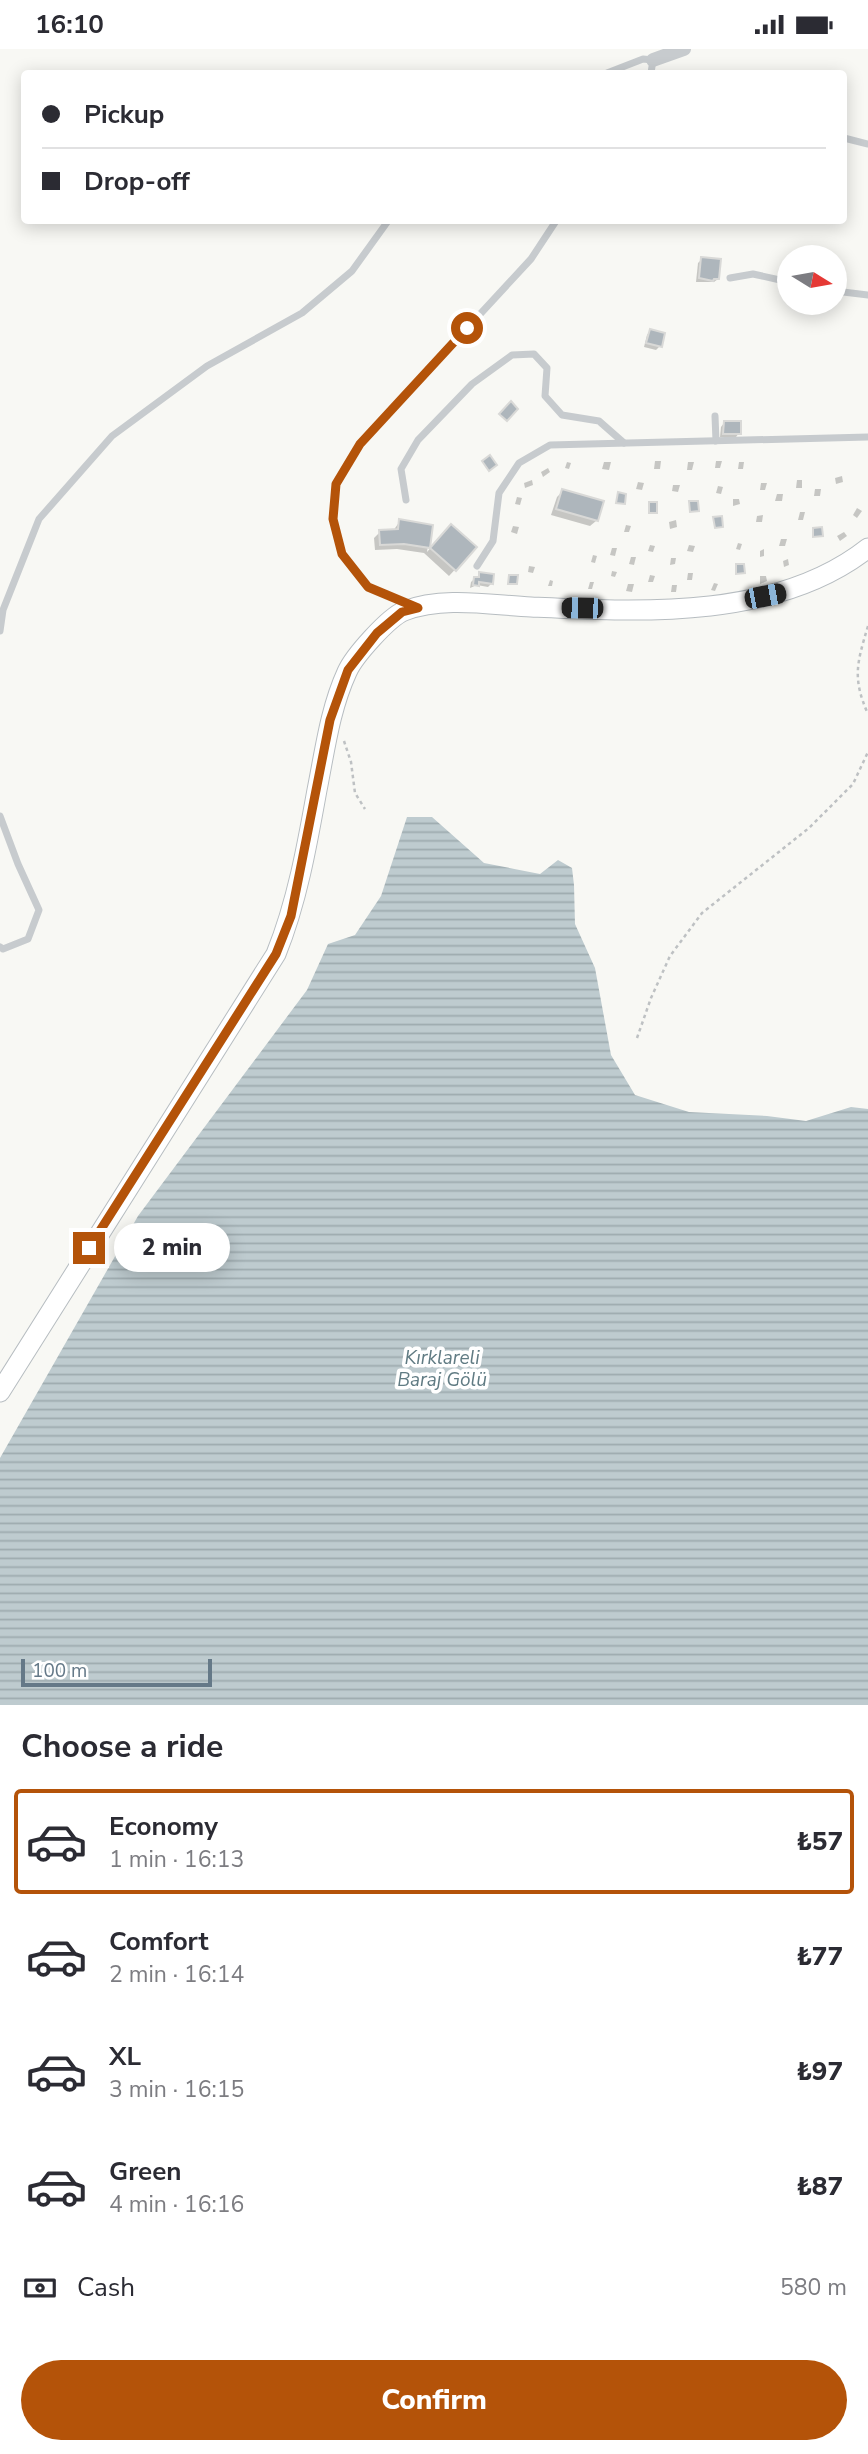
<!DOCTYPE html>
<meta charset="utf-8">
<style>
body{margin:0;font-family:"Nunito Sans",sans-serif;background:#f2f2f3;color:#2b2b33;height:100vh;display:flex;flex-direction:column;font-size:26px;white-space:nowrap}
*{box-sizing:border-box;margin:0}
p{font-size:23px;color:#7c7c81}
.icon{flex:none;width:38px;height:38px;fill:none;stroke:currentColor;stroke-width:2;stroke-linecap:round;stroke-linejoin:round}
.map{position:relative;height:1656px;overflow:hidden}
.panel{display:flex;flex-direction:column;background:#fff;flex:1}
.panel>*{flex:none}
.top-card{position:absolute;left:21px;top:21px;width:826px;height:154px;border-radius:7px;box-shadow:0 4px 18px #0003;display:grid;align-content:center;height:154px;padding:0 21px;background:#fff}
.needle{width:46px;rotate:101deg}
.tools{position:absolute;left:777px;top:196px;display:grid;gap:14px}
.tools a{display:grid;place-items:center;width:70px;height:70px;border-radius:50%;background:#fff;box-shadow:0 4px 18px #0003;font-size:35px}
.scale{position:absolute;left:21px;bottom:18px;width:191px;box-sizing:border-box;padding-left:7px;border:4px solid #657988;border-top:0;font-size:19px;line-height:24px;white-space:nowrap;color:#657988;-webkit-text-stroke:5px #fff;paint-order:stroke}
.end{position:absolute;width:32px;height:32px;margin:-16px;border:9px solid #b45309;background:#fff;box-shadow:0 0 0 4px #fff}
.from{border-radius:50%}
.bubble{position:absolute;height:49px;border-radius:24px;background:#fff;box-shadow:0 4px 18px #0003;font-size:23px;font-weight:800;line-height:49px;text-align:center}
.car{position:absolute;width:21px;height:42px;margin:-21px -10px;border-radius:9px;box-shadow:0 0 5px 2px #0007;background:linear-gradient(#222 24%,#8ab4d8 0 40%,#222 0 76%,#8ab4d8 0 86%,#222 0)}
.top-card b{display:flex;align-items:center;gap:24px;height:66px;font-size:26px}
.top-card b+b{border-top:2px solid #e1e1e2}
.top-card i{width:18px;height:18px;background:#2b2b33}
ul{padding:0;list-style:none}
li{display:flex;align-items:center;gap:21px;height:105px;margin:0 14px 10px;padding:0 7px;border:4px solid transparent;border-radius:7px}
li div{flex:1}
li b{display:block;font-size:26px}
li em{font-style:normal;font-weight:800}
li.current{border-color:#b45309}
li>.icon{width:63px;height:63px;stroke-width:1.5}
h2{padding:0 21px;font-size:32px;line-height:84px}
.pay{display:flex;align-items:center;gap:18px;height:77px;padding:0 21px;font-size:26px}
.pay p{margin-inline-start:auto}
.action{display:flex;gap:14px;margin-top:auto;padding:14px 21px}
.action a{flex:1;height:80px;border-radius:42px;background:#b45309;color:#fff;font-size:28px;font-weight:800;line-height:80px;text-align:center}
.status{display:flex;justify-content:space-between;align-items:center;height:49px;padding:0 35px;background:#fff;direction:ltr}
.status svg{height:19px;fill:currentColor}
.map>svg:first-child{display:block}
.water{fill:url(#water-rules)}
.shadow{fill:#0003}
.building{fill:#aeb6bc;stroke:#d9d9d7;stroke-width:2}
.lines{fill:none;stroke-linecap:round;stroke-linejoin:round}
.secondary-casing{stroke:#b7bdc1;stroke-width:21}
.path{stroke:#bec1c3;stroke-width:2.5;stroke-dasharray:3.5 3.5;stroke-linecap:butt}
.lane{stroke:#c7cbce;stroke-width:7}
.street{stroke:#c7cbce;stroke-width:14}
.secondary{stroke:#fff;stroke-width:19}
.route{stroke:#b45309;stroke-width:9}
.labels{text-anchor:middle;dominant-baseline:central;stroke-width:7;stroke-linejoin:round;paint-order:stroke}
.water-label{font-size:19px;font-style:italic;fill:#607b83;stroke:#fff}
</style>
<div class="status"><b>16:10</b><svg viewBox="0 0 49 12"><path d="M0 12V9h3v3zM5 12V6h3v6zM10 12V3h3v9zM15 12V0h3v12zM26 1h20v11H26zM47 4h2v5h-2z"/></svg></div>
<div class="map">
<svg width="868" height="1656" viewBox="0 0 868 1656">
<defs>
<pattern id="water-rules" width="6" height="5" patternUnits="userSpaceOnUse" patternTransform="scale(1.75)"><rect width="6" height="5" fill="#becbcf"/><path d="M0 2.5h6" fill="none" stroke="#9eaaae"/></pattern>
</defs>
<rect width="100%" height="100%" fill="#f8f8f4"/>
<polygon class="water" points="407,768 432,768 484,814 540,825 558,811 572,819 574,836 575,875 595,919 611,1006 635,1046 689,1063 767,1067 806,1072 851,1058 868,1060 868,1656 0,1656 0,1409 138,1167 307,941 328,895 355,886 381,847"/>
<g class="shadow">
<polygon points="815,205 828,208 812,208"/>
<polygon points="702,210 718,230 714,233 696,233 698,214"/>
<polygon points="650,282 660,297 656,301 644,298 647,286"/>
<polygon points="724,374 739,384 736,388 720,388 721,378"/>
<polygon points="655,412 661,412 660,420 654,420"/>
<polygon points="716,412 722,412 720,419 715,419"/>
<polygon points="567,413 571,414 569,420 565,419"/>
<polygon points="604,413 611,413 609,421 602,420"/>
<polygon points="688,413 694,413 692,421 687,421"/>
<polygon points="739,413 744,413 743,420 738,420"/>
<polygon points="548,419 550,423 543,428 541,423"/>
<polygon points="842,427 843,433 836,435 835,429"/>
<polygon points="532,431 533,436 525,439 524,434"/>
<polygon points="797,431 802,431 802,439 796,439"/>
<polygon points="638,433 644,434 642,441 636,440"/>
<polygon points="761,434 767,434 765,441 760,441"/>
<polygon points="673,436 680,436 678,443 672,442"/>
<polygon points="718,437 723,438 721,445 716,444"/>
<polygon points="815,440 821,440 820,447 814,447"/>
<polygon points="563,442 602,453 596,472 590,477 551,466 557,448"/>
<polygon points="777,445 783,445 782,452 775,452"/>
<polygon points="517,448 522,449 520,456 515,455"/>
<polygon points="733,450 739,450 740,455 733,457"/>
<polygon points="857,459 862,462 857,469 853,466"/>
<polygon points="800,463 805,463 803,471 798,471"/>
<polygon points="763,466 762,473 756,473 757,467"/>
<polygon points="676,471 677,478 670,480 669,473"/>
<polygon points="400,472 431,477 427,503 445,483 475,499 449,527 424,504 397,500 375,501 374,489 380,483 393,482"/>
<polygon points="626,476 631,477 629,483 624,483"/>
<polygon points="513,477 519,478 517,485 511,483"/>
<polygon points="844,483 847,487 840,492 837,487"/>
<polygon points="781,490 787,490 785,497 779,497"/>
<polygon points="738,494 742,495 740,501 736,500"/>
<polygon points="650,496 655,497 653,503 648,502"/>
<polygon points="689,496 695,497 693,503 687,502"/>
<polygon points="612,499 617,499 615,507 610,506"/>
<polygon points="764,500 764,507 760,508 760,502"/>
<polygon points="593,506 597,507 595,514 591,513"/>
<polygon points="631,508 636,508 634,516 629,515"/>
<polygon points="671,509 676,509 675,515 670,516"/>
<polygon points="788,510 789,516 784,518 783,512"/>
<polygon points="529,517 535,518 533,524 528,523"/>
<polygon points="612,522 617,523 615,528 611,527"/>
<polygon points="688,524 693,524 692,531 687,531"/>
<polygon points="480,525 492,534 488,538 477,536 470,539 471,533"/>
<polygon points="650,526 655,527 653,533 648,533"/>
<polygon points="760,527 766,527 767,532 760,535"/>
<polygon points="550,531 553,532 552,537 548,537"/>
<polygon points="590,533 594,533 592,540 588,540"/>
<polygon points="714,534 718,535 715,542 711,541"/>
<polygon points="628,535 634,535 632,543 626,542"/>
<polygon points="672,536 677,536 676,543 671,543"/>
</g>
<g class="building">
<polygon points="701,208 721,210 719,230 714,230 713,232 699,229"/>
<polygon points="650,280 665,284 662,298 646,294"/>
<polygon points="511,352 518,360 507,372 499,365"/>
<polygon points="724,372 741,372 741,385 723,385"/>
<polygon points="490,406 497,416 489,422 482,412"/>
<polygon points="562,440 604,452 598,472 556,460"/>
<polygon points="618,443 626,445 625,455 616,454"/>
<polygon points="689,452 698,452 699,462 690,463"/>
<rect x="649" y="453" width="8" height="11"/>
<polygon points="722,467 723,478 715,479 713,468"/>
<polygon points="399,470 433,476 430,499 404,495 380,496 379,481 398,480"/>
<polygon points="451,475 477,498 456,522 430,499"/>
<polygon points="822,478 823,487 813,488 813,479"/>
<polygon points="736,515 744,515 745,524 736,525"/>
<polygon points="479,523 494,525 493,535 479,533 479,537 473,536 474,528 479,528"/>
<polygon points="509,526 518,526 517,535 508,535"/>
</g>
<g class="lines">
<g class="secondary-casing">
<path id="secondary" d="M0 1343 276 905C297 853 307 797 317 741 325 701 330 660 347 623 354 607 388 569 404 562 444 547 490 556 531 558 640 563 777 571 868 499"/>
</g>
<g class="path">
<path d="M868 577C857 614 852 629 868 665"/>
<polyline points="344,692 351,713 355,744 365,760"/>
<polyline points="637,989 651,949 670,907 702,864 809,779 853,735 868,703"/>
</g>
<g class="lane">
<polyline points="607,24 643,10 653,11 651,24"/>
<polyline points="844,89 868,95"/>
<polyline points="801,208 801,206"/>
<polyline points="730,229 753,225 789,233"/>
<polyline points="835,242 868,246"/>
<polyline points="715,367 716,392"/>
<polyline points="406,451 401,420 418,391 472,335 512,306 534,305 547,319 545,347 562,366 599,372 624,394"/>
<polyline points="477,517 493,492 499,444 519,414 550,396 868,388"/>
<polyline points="411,556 368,538 342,505 333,470 336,435 360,395 531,210 556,172"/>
<polyline points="0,582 3,561 39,470 112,387 207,317 302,264 352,222 388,172"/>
<polyline points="0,767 18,815 39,861 28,890 3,900 0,898"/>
</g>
<polyline class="street" points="653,11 684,0"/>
<use href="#secondary" class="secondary"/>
</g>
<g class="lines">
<polyline class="route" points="89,1199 276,905 291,867 330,671 348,621 377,584 402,563 418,559 368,538 342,505 333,470 336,435 360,395 467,279"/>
</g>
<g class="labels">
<g class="water-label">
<text x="442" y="1309">Kırklareli<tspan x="442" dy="22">Baraj Gölü</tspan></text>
</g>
</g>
</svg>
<div class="tools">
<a><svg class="needle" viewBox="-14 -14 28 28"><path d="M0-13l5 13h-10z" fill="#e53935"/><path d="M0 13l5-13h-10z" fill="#7c7c81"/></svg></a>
</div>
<div class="scale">100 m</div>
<i class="end from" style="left:467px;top:279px"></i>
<i class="end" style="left:89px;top:1199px"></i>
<div class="bubble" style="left:114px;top:1174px;width:116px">2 min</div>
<i class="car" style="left:765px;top:547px;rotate:79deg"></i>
<i class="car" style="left:582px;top:559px;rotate:271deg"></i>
<div class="top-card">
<b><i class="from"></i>Pickup</b>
<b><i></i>Drop-off</b>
</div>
</div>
<section class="panel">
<h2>Choose a ride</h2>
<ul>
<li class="current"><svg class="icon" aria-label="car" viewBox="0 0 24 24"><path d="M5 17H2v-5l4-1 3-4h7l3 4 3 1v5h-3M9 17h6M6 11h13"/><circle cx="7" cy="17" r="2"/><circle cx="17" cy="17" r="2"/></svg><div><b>Economy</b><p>1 min · 16:13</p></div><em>₺57</em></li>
<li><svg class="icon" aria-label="car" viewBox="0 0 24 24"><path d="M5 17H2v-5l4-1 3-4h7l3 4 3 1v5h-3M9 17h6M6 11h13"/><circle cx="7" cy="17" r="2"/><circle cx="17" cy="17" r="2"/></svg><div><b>Comfort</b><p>2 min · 16:14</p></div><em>₺77</em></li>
<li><svg class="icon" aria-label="car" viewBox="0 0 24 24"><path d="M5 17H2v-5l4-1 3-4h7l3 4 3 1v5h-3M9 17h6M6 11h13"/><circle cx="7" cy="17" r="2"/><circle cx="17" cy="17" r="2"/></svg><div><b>XL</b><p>3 min · 16:15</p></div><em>₺97</em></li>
<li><svg class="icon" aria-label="car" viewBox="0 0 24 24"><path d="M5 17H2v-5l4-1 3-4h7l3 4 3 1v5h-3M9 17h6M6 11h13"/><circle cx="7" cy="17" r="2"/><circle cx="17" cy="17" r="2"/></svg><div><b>Green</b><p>4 min · 16:16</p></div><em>₺87</em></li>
</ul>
<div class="pay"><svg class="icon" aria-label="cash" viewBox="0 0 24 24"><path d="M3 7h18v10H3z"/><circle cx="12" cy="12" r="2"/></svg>Cash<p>580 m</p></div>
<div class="action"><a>Confirm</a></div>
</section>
